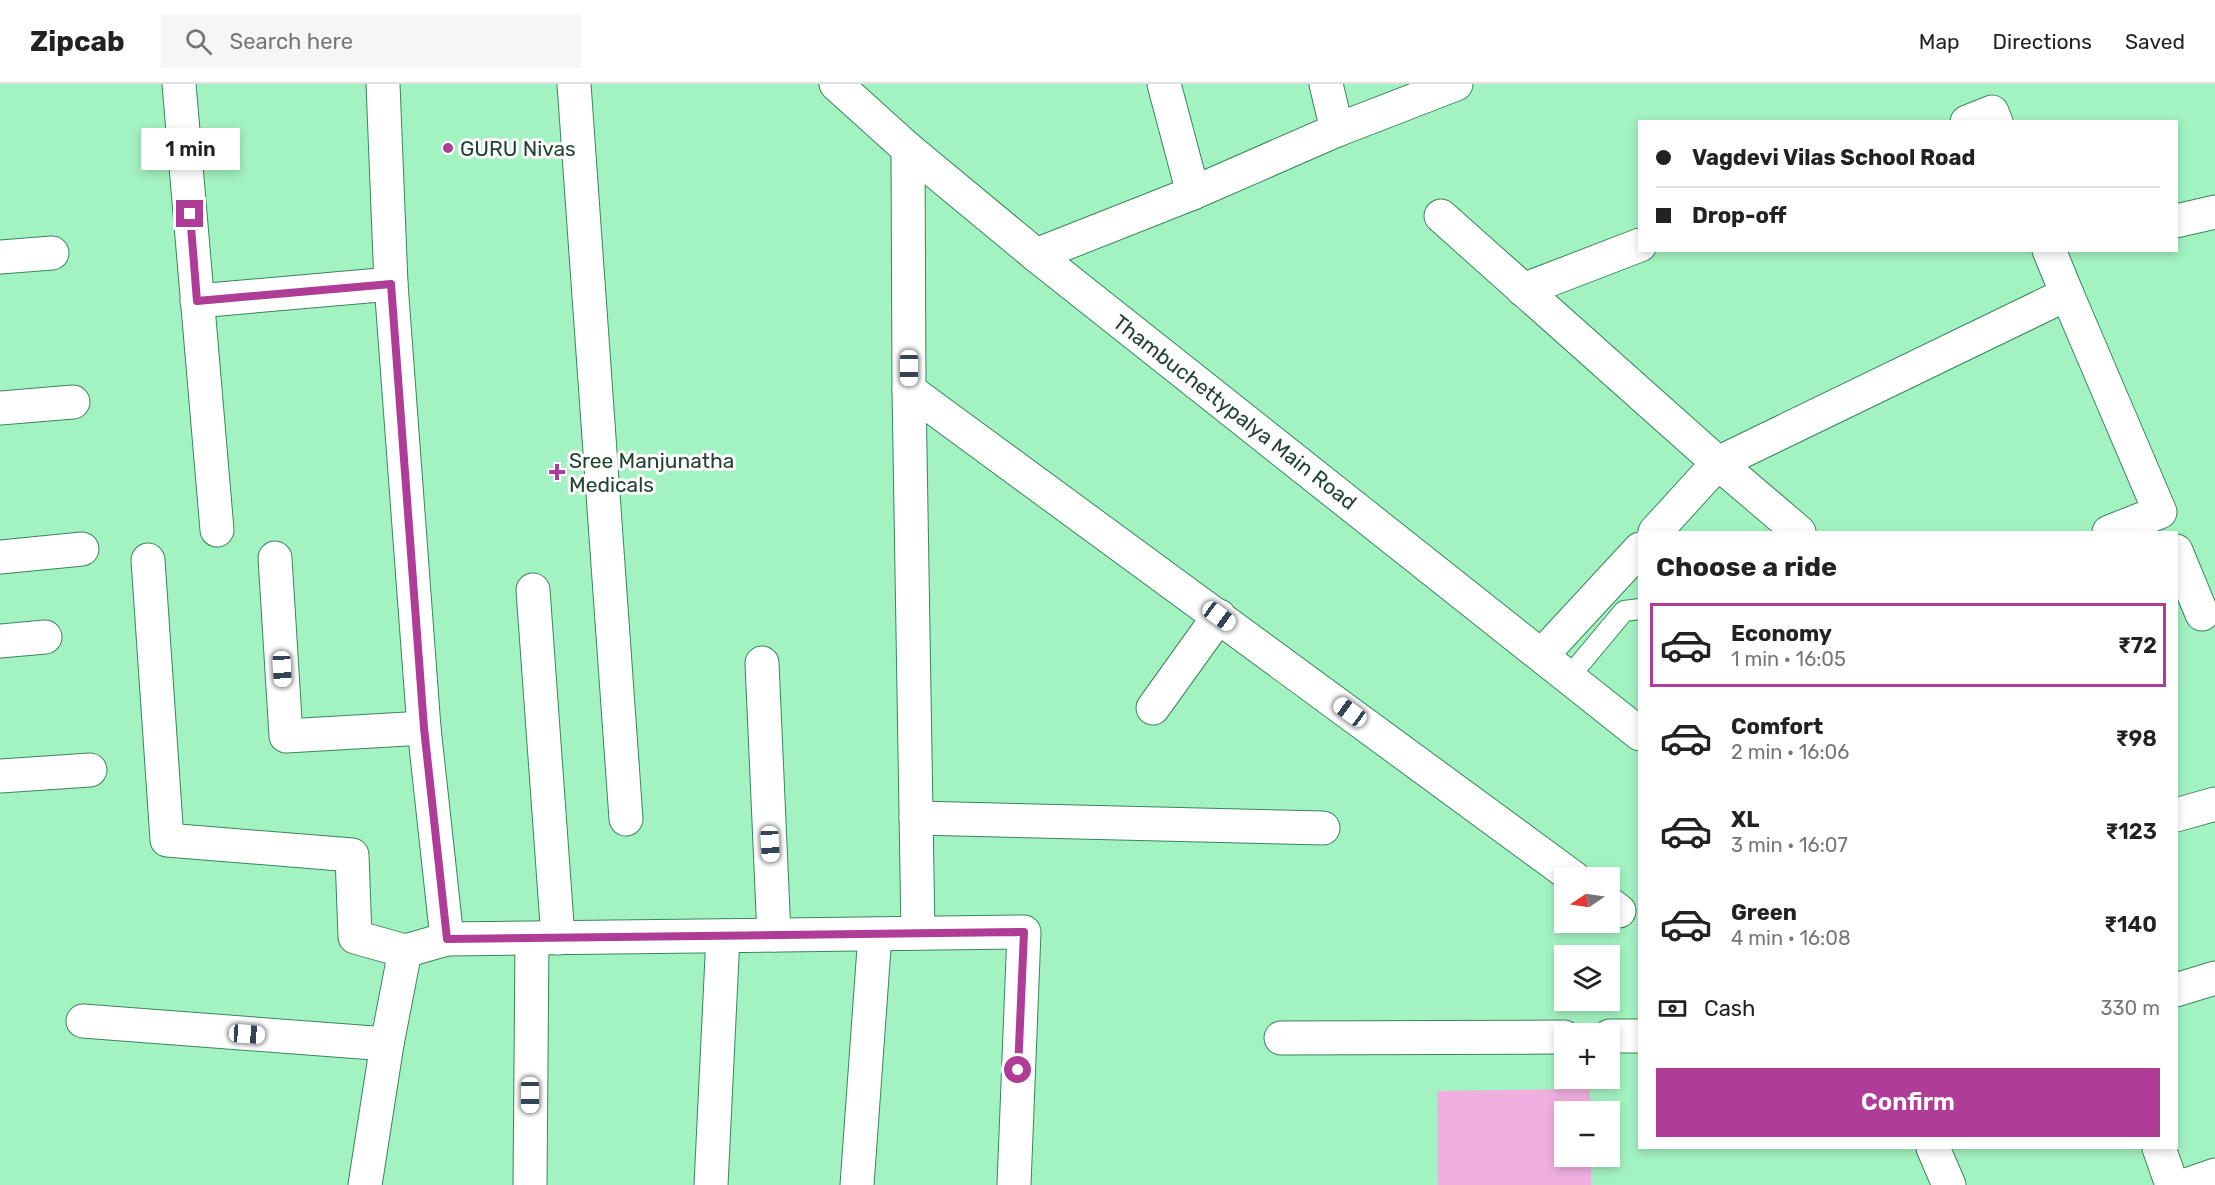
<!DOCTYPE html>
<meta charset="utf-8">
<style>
body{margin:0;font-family:Rubik,sans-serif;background:#f6f6f6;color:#222;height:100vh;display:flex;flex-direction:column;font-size:22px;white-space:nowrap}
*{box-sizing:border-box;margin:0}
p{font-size:20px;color:#767676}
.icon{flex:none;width:33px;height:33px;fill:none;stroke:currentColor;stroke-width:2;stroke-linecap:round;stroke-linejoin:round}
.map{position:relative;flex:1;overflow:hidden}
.side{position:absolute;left:1638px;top:447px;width:540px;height:618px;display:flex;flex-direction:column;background:#fff;border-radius:0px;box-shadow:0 3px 9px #0003}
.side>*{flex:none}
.hud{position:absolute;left:1638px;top:36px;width:540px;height:132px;border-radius:0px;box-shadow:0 3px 9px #0003;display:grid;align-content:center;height:132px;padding:0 18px;background:#fff}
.needle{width:39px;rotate:257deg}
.fabs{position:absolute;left:1554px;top:783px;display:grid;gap:12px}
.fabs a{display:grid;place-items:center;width:66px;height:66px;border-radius:0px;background:#fff;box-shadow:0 3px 9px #0003;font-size:30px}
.end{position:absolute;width:27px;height:27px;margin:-14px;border:8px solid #af3d98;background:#fff;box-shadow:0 0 0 3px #fff}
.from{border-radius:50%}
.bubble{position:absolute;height:42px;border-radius:0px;background:#fff;box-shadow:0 3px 9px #0003;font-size:20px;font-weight:600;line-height:42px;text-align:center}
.car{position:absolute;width:18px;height:36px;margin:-18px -9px;border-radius:8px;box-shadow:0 0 4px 2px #0007;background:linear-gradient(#fff 24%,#345 0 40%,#fff 0 76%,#345 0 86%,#fff 0)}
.hud b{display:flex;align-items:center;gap:21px;height:57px;font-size:22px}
.hud b+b{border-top:2px solid #e0e0e0}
.hud i{width:15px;height:15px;background:#222}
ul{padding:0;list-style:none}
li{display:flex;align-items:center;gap:18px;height:84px;margin:0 12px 9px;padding:0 6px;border:3px solid transparent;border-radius:0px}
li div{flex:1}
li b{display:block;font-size:22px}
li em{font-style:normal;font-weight:600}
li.selected{border-color:#af3d98}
li>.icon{width:54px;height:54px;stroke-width:1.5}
h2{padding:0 18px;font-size:27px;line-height:72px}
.pay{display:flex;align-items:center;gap:15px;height:66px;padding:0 18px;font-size:22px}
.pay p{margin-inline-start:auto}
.button{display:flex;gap:12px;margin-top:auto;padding:12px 18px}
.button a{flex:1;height:69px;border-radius:0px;background:#af3d98;color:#fff;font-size:24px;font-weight:600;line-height:69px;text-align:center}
header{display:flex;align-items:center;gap:36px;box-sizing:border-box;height:84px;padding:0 30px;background:#fff;border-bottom:2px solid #e0e0e0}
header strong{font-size:28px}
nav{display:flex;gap:33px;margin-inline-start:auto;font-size:21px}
.search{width:420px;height:54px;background:#f6f6f6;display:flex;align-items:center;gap:15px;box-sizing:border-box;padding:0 21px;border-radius:0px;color:#767676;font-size:22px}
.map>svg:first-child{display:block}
.green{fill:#f1afdf}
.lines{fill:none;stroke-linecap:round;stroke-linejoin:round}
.lane-casing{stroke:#38865b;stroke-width:22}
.street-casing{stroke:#38865b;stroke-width:35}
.secondary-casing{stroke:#38865b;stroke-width:35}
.lane{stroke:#fff;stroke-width:20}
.street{stroke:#fff;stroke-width:33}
.secondary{stroke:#fff;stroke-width:33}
.route{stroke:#af3d98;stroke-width:8}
.poi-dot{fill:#af3d98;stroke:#fefefe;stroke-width:2}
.labels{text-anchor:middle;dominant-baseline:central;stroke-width:6;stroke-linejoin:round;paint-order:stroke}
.poi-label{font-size:21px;fill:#22432f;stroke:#fefefe;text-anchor:start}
.street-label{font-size:21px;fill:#22432f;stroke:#fefefe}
</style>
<header>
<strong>Zipcab</strong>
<div class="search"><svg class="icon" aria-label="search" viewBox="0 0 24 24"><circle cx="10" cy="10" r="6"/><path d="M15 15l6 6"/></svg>Search here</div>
<nav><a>Map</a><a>Directions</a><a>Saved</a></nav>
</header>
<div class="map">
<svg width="2215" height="1101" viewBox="0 0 2215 1101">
<rect width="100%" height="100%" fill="#a3f2c1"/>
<polygon class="green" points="1590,1005 1590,1027 1564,1028 1564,1072 1591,1073 1591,1101 1438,1101 1437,1007"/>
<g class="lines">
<g class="lane-casing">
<polyline id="lane" points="1569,593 1624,527 1640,525"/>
</g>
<g class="street-casing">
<g id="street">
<polyline points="179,0 217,446"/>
<polyline points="383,0 391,200 424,644 447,855"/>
<polyline points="574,0 626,735"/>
<polyline points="1164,0 1193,109"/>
<polyline points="1326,0 1337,46"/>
<polyline points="1967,38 1992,28 1996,38"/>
<polyline points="908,65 909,306 918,849"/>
<polyline points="1441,132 1718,379 1655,448"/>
<polyline points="2176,137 2215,128"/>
<polyline points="2049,166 2067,210"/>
<polyline points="1036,171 1193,109 1337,46 1456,0"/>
<polyline points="0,173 52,169"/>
<polyline points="1523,206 1640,161"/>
<polyline points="197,217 391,200"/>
<polyline points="909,306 1574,794"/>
<polyline points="0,324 73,318"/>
<polyline points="1799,448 1718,379 2067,210 2160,428 2109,448"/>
<polyline points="2176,467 2202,530"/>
<polyline points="0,473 82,465"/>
<polyline points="275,474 286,652 424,644"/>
<polyline points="148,476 167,756 352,771 355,853 405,867"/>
<polyline points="533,506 558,854"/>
<polyline points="0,557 45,553"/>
<polyline points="1542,571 1640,465"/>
<polyline points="762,579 774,851"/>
<polyline points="1153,624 1219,532"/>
<polyline points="0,692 90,686"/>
<polyline points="2176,731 2215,720"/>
<polyline points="916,734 1323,744"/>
<polyline points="1610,820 1619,827"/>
<polyline points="2176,906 2215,894"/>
<polyline points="83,937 387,960"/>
<polyline points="1610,952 1640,952"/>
<polyline points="1281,954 1564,953"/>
<polyline points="2159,1064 2172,1101"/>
<polyline points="365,1101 387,960 405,867 447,855 1024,848 1014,1101"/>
<polyline points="530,1101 532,855"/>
<polyline points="711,1101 723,852"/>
<polyline points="857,1101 875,850"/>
<polyline points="2186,1101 2215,1091"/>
</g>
</g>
<g class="secondary-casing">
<g id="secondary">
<polyline points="836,0 908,65 1036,171 1640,650"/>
<polyline points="1933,1064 1949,1101"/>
</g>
</g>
<use href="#lane" class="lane"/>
<use href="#street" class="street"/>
<use href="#secondary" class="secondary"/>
</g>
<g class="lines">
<polyline class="route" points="190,130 197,217 391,200 424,644 447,855 1024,848 1018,986"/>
</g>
<g class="poi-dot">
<circle cx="448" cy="64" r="6"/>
<path d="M554 379h6v6h6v6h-6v6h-6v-6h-6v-6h6z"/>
</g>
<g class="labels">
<g class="poi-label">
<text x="460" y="64">GURU Nivas</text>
<text x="569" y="376">Sree Manjunatha<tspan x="569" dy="24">Medicals</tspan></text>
</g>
<g class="street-label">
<text transform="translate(1235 328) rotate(38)">Thambuchettypalya Main Road</text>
</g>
</g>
</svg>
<div class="fabs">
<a><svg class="needle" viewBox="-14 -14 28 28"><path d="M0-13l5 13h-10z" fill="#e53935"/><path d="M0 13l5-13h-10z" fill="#767676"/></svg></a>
<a><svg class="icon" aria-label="layers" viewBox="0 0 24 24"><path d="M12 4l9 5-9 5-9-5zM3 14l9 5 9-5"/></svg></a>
<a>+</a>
<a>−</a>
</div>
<i class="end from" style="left:1018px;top:986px"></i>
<i class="end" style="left:190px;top:130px"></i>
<div class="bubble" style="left:141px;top:44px;width:99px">1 min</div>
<i class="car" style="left:909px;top:284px;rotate:180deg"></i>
<i class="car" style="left:1219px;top:532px;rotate:126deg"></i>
<i class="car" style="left:282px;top:585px;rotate:177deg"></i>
<i class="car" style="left:1350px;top:628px;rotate:306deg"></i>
<i class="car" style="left:770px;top:760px;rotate:177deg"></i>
<i class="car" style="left:247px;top:950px;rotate:94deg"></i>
<i class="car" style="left:530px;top:1011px;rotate:180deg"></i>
<div class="hud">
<b><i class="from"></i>Vagdevi Vilas School Road</b>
<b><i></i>Drop-off</b>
</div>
<section class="side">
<h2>Choose a ride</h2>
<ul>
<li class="selected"><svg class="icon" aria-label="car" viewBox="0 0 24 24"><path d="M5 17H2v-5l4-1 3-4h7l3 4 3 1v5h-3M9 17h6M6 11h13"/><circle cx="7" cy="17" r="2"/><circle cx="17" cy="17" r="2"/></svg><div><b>Economy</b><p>1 min · 16:05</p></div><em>₹72</em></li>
<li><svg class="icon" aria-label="car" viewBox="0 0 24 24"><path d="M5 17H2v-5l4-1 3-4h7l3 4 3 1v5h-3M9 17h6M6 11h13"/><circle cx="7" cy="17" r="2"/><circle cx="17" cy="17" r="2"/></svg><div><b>Comfort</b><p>2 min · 16:06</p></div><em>₹98</em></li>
<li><svg class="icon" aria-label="car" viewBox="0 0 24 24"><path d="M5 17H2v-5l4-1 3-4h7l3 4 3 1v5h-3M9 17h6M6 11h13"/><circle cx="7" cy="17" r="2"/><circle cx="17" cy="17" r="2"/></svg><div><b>XL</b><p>3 min · 16:07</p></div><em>₹123</em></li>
<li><svg class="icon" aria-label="car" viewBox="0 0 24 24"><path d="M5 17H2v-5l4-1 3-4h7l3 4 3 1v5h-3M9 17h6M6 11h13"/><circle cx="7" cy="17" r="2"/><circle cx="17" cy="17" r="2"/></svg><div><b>Green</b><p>4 min · 16:08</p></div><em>₹140</em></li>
</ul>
<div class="pay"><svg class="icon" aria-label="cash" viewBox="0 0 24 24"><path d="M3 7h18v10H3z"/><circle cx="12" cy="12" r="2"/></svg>Cash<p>330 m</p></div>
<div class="button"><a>Confirm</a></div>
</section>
</div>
